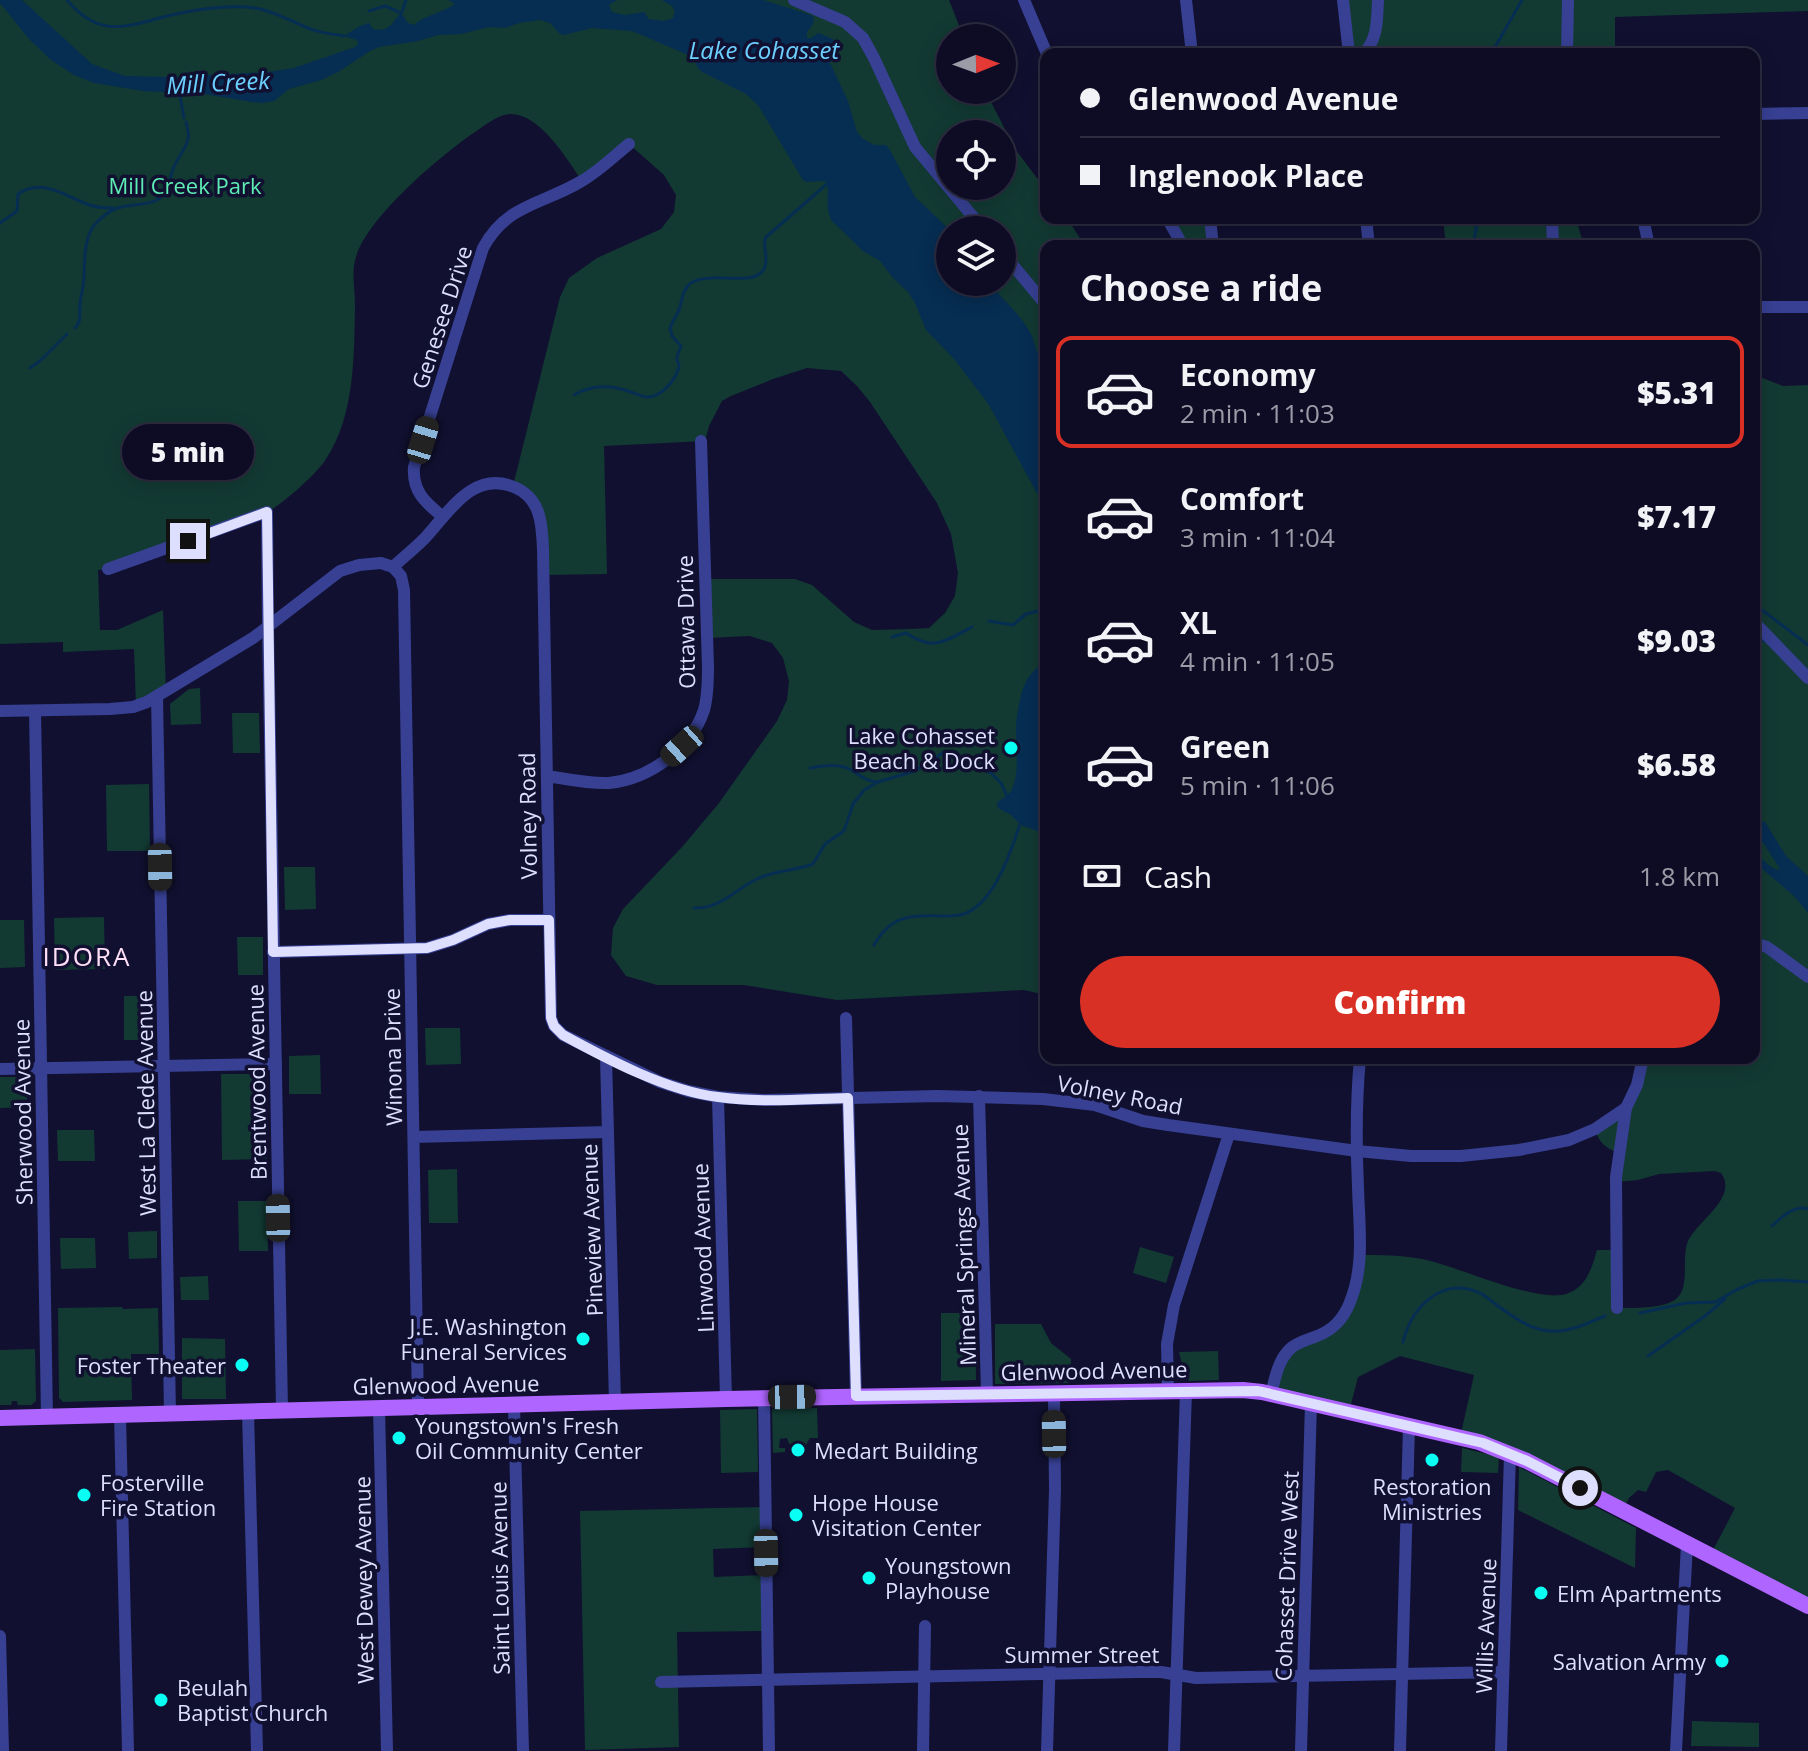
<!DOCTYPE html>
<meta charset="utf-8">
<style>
body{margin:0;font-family:"Open Sans",sans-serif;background:#16152c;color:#f1f3f6;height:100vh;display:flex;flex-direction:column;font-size:30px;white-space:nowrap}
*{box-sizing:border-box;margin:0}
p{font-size:26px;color:#9a9ba6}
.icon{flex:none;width:44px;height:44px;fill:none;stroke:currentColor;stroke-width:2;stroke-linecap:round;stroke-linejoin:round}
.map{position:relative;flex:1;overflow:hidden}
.panel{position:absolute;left:1040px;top:240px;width:720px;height:824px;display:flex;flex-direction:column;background:#0d0c24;border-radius:16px;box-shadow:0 4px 20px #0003,0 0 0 2px #2d2c41}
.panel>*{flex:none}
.guide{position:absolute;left:1040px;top:48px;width:720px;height:176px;border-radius:16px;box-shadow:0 4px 20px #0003,0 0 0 2px #2d2c41;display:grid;align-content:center;height:176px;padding:0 40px;background:#0d0c24}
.needle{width:52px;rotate:89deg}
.buttons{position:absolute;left:936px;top:24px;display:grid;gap:16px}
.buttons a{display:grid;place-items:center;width:80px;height:80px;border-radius:50%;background:#0d0c24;box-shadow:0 4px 20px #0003,0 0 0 2px #2d2c41;font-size:40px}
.end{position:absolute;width:36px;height:36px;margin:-18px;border:10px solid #dedfff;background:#111;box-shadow:0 0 0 4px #111}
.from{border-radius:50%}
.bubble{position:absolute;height:56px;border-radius:28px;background:#0d0c24;box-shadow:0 4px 20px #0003,0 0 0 2px #2d2c41;font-size:26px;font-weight:800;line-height:56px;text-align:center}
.car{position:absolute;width:24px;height:48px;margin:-24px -12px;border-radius:10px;box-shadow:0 0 6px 2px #0007;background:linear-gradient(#222 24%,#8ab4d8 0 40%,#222 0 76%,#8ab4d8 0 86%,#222 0)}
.guide b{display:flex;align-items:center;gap:28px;height:76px;font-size:30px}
.guide b+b{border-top:2px solid #2d2c41}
.guide i{width:20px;height:20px;background:#f1f3f6}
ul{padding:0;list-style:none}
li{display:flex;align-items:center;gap:24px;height:112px;margin:0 16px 12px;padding:0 24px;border:4px solid transparent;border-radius:16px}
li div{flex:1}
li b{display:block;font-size:30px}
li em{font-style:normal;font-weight:800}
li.on{border-color:#d93025}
li>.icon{width:72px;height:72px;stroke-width:1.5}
h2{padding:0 40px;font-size:36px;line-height:96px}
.pay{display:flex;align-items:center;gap:20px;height:88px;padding:0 40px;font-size:30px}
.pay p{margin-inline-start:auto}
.primary-button{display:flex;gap:16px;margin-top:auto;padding:16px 40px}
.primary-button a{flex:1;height:92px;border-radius:48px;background:#d93025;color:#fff;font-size:32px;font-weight:800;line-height:92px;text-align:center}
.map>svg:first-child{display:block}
.green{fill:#123a33;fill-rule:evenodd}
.water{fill:#062d52}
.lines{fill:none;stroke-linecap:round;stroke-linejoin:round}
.stream{stroke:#062d52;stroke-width:3}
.minor{stroke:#374093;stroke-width:12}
.major{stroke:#af65ff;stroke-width:16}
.route{stroke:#dedfff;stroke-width:10}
.poi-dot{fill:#0afff4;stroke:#111030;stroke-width:3}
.labels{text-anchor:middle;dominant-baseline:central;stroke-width:7;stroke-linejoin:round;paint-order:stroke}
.park-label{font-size:22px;fill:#5decb4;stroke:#111030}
.street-label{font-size:22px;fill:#dedfff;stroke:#111030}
.poi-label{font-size:22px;fill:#dedfff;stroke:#111030;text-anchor:start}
.water-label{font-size:24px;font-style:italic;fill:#6cd0ff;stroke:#111030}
.quarter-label{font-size:26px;letter-spacing:2px;fill:#ffe0f8;stroke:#111030}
</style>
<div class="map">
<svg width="1808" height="1751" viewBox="0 0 1808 1751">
<rect width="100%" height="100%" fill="#111030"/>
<g class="green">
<path d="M0 0H949L964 38H950V90H985L1015 149 1046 190V218H1067L1085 246H1046V995L1024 990 837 1000 744 985H657L626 976 611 955 613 928 623 909 683 846 719 803 777 721 787 700 789 681 783 658 772 643 750 636 707 638 705 579H795L812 585 854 622 872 630 911 629 929 628 945 613 955 596 958 573 951 534 937 503 870 402 857 386 841 371 807 368 773 379 731 396 722 401 709 426 705 441 604 446 607 574 544 575 541 515 513 486 560 297 569 278 597 258 661 229 674 212 676 195 664 175 629 144 582 181C567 159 539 112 509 114 496 115 482 128 472 134 439 157 367 218 356 257 351 272 355 289 355 305 354 355 355 415 326 459 316 475 284 502 268 512 253 521 233 525 216 530 180 543 144 556 108 569L98 570 100 630H117L163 610 166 691 136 706 134 649 63 652V642L0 644ZM950 134H1002V186H950ZM950 230H1002V282H950Z"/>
<polygon points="1343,0 1808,0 1808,11 1615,17 1615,54 1349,54"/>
<polygon points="1167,218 1210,218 1213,246 1183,246"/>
<polygon points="1443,218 1576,218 1584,246 1446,246"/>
<path d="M1754 375 1783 386 1808 385V1602L1710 1556 1735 1508 1668 1470 1656 1472 1646 1492 1638 1490 1629 1498 1623 1510 1460 1438 1474 1375 1400 1356 1358 1377 1349 1412 1271 1394 1283 1358 1338 1322 1359 1255C1380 1255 1401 1255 1422 1259 1458 1266 1534 1303 1566 1294 1586 1288 1592 1268 1597 1250H1617V1308C1632 1308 1666 1309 1677 1298 1691 1285 1680 1256 1689 1239 1700 1219 1738 1197 1721 1173L1714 1171 1659 1174 1638 1180 1616 1182 1620 1153C1606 1149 1599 1143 1595 1129L1626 1108 1643 1058H1754Z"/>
<polygon points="200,688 201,724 171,725 170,704 189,689"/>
<polygon points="232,713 259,713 260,753 233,753"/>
<polygon points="149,784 150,851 107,851 106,785"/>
<polygon points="284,867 315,867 316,909 285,910"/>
<polygon points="104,917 105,969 55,970 54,918"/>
<polygon points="0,920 24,920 25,967 0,968"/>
<polygon points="237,937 263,937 263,975 238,975"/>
<rect x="124" y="996" width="29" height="44"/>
<polygon points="425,1028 460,1028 461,1064 426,1065"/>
<polygon points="320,1055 321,1094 289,1094 289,1056"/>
<polygon points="221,1074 265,1074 267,1159 222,1160"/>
<polygon points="0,1077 27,1077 27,1107 0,1108"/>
<polygon points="57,1130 94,1130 95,1161 58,1161"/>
<polygon points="457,1169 458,1223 429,1223 428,1170"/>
<polygon points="238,1201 267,1201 268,1251 239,1251"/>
<polygon points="157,1231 157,1258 129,1259 128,1232"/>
<polygon points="60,1238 95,1238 96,1268 61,1269"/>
<polygon points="1140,1247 1174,1257 1166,1283 1133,1273"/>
<polygon points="208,1276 209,1300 181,1300 180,1277"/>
<polygon points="122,1307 123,1309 158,1308 159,1354 131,1354 132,1400 63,1402 59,1398 58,1308"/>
<polygon points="941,1313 975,1313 976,1380 941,1381"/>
<polygon points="1041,1324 1051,1343 1071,1359 1071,1383 995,1384 995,1324"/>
<polygon points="182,1338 225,1339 226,1399 182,1399"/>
<polygon points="35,1349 36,1401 31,1405 18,1405 17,1401 12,1401 11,1405 0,1405 0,1350"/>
<polygon points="1218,1351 1219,1380 1189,1381 1184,1373 1179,1352"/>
<polygon points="817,1408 818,1438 810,1438 806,1445 789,1444 787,1438 780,1439 779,1448 785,1448 785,1452 773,1453 772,1409"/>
<polygon points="757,1409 758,1472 721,1473 720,1410"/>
<polygon points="1462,1448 1499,1457 1498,1473 1461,1472"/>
<polygon points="1519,1467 1636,1528 1635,1568 1518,1510"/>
<polygon points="766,1507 766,1547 713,1549 714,1577 767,1575 767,1631 677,1632 679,1747 585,1750 580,1511"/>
<polygon points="1692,1721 1759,1723 1759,1747 1691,1746"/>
</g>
<g class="water">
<path d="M0 0H22L92 64 125 76 167 77 268 72 294 68 355 47 358 44 357 40 344 36C351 32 361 24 369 23L373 29C389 33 393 22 401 12L408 23 414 25C425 15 441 13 454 5V3L448 0H617L609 5 612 12 625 15 644 12 649 19 664 21 673 18 675 11 672 6 662 0H763L811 15 814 18 813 24 807 32V38H811L818 33 833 39 835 49 830 58V63L848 101 857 132 863 139 874 145H886L890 150 915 197 950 230V282H989C1002 300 1021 314 1031 334 1037 346 1035 356 1046 363V510L989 405 955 360 926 330 915 303 908 292 893 278 880 261 863 251 832 221C823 205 832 190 825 181L807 182 803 180 758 105 746 94 702 72 698 68 693 57 632 31 592 28 564 35 560 34 550 23 540 20 519 23 505 28 489 27 461 34 438 35 418 41 379 47 370 51 338 72 321 80 289 89 274 101 263 103 251 102 204 94 143 91 94 83 74 75 51 60 29 39 0 3Z"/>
<path d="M1046 648V834L1021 825 1011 815 998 808 997 803C1001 799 1007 797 1011 791 1022 771 1013 739 1017 716 1019 705 1021 689 1027 680 1036 665 1043 669 1046 648Z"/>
<polygon points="1754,818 1765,822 1786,856 1808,876 1808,913 1794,896 1754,862 1754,852 1771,867 1778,870 1780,869 1764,844 1754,835"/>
</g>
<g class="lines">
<g class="stream">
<path d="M67 0C98 37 122 28 163 17 192 10 225 4 255 8 274 11 290 21 308 28 319 33 332 34 344 36"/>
<polyline points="369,11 385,6 399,12"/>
<polyline points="402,12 406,0"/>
<polyline points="1491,54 1522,0"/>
<polyline points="179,91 184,118"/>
<path d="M0 223 17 211 18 194C44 176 68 199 93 206 100 208 107 208 113 208"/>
<polyline points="1473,246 1478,218"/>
<path d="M75 328C82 321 79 315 80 306 80 299 82 293 83 287 86 267 81 238 97 222 102 217 110 211 117 208 132 203 153 207 163 195 171 185 170 171 177 161 186 144 192 142 186 122"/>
<polyline points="30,368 41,360 67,334"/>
<path d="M574 395C591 385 610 385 628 391 634 393 640 396 646 397 660 398 674 382 678 370 681 361 677 367 677 358 677 355 680 349 681 346L672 336 670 328C672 322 675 318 678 312 683 302 681 290 691 283 711 270 753 288 764 269 769 259 763 248 765 238L828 183"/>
<polyline points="1754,604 1808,645"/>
<polyline points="989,621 1013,625 1026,614 1046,609"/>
<path d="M892 637 906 633C934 652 945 641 972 627"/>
<polyline points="1754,638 1765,641"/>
<path d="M810 768C822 766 837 763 849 769 861 775 862 780 878 782"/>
<path d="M694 908C720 909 736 889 757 879 775 870 795 871 813 864L825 844 844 831 853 804 864 790 878 782 915 771 944 752 957 754 968 763 991 773 1001 783 1007 796"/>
<path d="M874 945C891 915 910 915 943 916 954 916 963 916 972 910 997 894 1011 851 1020 824"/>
<path d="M1772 1226C1782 1217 1795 1204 1808 1209"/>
<polyline points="1640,1313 1686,1303 1715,1302 1738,1289 1758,1281 1778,1280 1808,1282"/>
<path d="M1403 1342C1412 1306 1443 1275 1482 1294 1510 1314 1537 1341 1574 1328 1585 1325 1594 1320 1605 1316"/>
<polyline points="1648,1356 1705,1316 1725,1299"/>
</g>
<g class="minor">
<polyline points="794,0 845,22 863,38 874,58 915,147 984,230"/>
<polyline points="1024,0 1047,54"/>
<polyline points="1186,0 1192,54"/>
<polyline points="1343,0 1349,54"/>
<path d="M1363 54C1378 40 1377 19 1378 0"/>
<polyline points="1567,54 1568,0"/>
<polyline points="1754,114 1808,113"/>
<polyline points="1167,218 1183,246"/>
<polyline points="1210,218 1213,246"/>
<polyline points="1366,218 1369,246"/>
<polyline points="1552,218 1553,246"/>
<polyline points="1643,218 1649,246"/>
<polyline points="1002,252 1046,305"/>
<polyline points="1754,307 1808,307"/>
<path d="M443 517C426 503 412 492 414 467L483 248C507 204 541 205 580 182 598 172 613 157 629 144"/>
<path d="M393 567C404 557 415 548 425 538 449 512 473 470 514 487 541 498 542 524 543 549L551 1018 554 1026 563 1035 660 1082 688 1091 718 1097 765 1100 938 1096 1043 1099 1095 1105 1143 1121 1168 1125 1357 1151 1411 1156H1461L1519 1150 1569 1140 1595 1129 1626 1108"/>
<polyline points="393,567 401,576 404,590 418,1406"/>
<polyline points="108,569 267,512 268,627 282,1410"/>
<polyline points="1754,622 1808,678"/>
<polyline points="157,696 170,1413"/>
<polyline points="0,711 110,709 133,707 147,702 253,638 340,571 359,565 381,563 393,567"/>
<polyline points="35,711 47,1417"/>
<path d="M547 776C567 779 589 784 609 783 649 779 691 749 704 710 708 696 708 681 708 667L701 441"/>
<polyline points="1754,943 1767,947 1808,977"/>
<polyline points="273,952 427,948 453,940 488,924 510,920 549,920"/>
<polyline points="846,1018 856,1396"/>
<polyline points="606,1057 615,1402"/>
<polyline points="0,1069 276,1064"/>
<polyline points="979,1096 987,1393"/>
<polyline points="718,1097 726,1399"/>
<polyline points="414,1137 608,1132"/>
<polyline points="1617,1308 1616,1177 1626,1108 1637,1085 1643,1058"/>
<polyline points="1168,1391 1167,1344 1174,1305 1229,1134"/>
<path d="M1271 1394C1275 1379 1278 1360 1290 1349 1297 1342 1308 1340 1317 1336 1333 1330 1344 1318 1350 1302 1365 1266 1359 1225 1358 1187 1356 1144 1356 1101 1360 1058"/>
<polyline points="764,1398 769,1751"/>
<polyline points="514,1405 523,1751"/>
<polyline points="379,1408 387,1751"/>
<polyline points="248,1412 257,1751"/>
<polyline points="120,1415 128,1751"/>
<polyline points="0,1636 3,1751"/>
<polyline points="661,1682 1136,1672 1161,1672 1196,1678 1503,1672"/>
<polyline points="923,1751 925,1626"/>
<polyline points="1047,1751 1055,1490 1054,1394"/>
<polyline points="1174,1751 1186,1391"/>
<polyline points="1301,1751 1311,1403"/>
<polyline points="1400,1751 1409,1426"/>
<polyline points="1501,1751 1510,1454"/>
<polyline points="1676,1751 1687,1544"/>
</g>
<polyline class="major" points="0,1418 726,1399 1243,1390 1262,1392 1479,1442 1527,1461 1808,1606"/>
</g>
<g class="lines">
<path class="route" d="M188 541 267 512 273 952 427 948 453 940 488 924 510 920H549L551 1018 554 1026 563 1035C607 1059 667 1091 718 1097 761 1103 805 1099 848 1098L856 1396 1258 1391 1483 1443 1527 1461 1580 1488"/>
</g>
<g class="poi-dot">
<circle cx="1011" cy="748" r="8"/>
<circle cx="583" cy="1339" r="8"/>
<circle cx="242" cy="1365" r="8"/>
<circle cx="399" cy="1438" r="8"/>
<circle cx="798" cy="1450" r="8"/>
<circle cx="1432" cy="1460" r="8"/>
<circle cx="84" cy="1495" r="8"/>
<circle cx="796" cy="1515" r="8"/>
<circle cx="869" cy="1578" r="8"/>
<circle cx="1541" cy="1593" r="8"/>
<circle cx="1722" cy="1661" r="8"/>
<circle cx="161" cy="1700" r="8"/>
</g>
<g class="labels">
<g class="park-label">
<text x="185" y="185">Mill Creek Park</text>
</g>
<g class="street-label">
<text transform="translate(441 317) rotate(-72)">Genesee Drive</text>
<text transform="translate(685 622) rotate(-91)">Ottawa Drive</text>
<text transform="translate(527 816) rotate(-91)">Volney Road</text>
<text transform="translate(392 1057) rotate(-91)">Winona Drive</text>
<text transform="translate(256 1082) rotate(-91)">Brentwood Avenue</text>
<text transform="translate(1120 1094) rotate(11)">Volney Road</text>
<text transform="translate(145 1103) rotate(-91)">West La Clede Avenue</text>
<text transform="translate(22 1112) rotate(-91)">Sherwood Avenue</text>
<text transform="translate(591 1230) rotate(-92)">Pineview Avenue</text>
<text transform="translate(963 1245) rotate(-92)">Mineral Springs Avenue</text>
<text transform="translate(702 1248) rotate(-92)">Linwood Avenue</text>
<text transform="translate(1094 1370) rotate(-1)">Glenwood Avenue</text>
<text transform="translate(446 1384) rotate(-1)">Glenwood Avenue</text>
<text transform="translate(1286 1576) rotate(-88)">Cohasset Drive West</text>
<text transform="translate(499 1578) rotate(-91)">Saint Louis Avenue</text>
<text transform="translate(363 1580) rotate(-91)">West Dewey Avenue</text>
<text transform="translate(1485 1626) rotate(-88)">Willis Avenue</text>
<text x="1082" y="1654">Summer Street</text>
</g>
<g class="poi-label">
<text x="995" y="735" text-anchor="end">Lake Cohasset<tspan x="995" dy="25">Beach &amp; Dock</tspan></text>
<text x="567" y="1326" text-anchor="end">J.E. Washington<tspan x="567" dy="25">Funeral Services</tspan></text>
<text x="226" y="1365" text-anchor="end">Foster Theater</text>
<text x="415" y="1425">Youngstown's Fresh<tspan x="415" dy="25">Oil Community Center</tspan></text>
<text x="814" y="1450">Medart Building</text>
<text x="100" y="1482">Fosterville<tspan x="100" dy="25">Fire Station</tspan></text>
<text x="1432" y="1486" text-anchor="middle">Restoration<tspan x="1432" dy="25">Ministries</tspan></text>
<text x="812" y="1502">Hope House<tspan x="812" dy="25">Visitation Center</tspan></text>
<text x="885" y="1565">Youngstown<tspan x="885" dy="25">Playhouse</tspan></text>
<text x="1557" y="1593">Elm Apartments</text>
<text x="1706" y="1661" text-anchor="end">Salvation Army</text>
<text x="177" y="1687">Beulah<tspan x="177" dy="25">Baptist Church</tspan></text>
</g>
<g class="water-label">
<text x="764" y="49">Lake Cohasset</text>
<text transform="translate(218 82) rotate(-3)">Mill Creek</text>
</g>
<g class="quarter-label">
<text x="87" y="956">IDORA</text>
</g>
</g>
</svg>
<div class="buttons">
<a><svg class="needle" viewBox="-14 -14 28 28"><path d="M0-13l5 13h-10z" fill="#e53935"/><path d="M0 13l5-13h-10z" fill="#9a9ba6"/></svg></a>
<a><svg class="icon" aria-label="locate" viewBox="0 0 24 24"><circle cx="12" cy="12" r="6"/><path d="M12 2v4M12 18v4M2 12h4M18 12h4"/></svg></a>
<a><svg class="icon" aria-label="layers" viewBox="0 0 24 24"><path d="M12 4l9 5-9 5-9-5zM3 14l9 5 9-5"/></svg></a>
</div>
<i class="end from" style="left:1580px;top:1488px"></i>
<i class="end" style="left:188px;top:541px"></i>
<div class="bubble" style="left:122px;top:424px;width:132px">5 min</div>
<i class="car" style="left:423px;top:440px;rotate:17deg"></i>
<i class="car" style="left:682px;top:746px;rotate:228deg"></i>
<i class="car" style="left:160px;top:867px;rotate:179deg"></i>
<i class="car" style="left:278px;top:1218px;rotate:359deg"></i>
<i class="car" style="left:792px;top:1397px;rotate:89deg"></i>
<i class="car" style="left:1054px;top:1434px;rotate:359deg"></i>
<i class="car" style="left:766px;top:1553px;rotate:179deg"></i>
<div class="guide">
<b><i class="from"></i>Glenwood Avenue</b>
<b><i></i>Inglenook Place</b>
</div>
<section class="panel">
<h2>Choose a ride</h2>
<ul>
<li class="on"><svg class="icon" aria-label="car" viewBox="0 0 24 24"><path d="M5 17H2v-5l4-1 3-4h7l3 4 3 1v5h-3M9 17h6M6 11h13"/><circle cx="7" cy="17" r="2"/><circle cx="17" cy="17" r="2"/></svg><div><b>Economy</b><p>2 min · 11:03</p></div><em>$5.31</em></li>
<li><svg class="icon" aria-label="car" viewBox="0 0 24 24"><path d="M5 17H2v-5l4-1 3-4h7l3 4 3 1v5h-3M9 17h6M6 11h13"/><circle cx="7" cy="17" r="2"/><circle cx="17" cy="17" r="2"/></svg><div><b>Comfort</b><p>3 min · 11:04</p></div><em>$7.17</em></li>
<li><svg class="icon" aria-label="car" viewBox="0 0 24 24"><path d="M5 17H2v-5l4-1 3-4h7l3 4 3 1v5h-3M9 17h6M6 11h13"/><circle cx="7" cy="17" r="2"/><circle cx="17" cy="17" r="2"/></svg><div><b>XL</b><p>4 min · 11:05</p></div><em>$9.03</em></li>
<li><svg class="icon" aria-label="car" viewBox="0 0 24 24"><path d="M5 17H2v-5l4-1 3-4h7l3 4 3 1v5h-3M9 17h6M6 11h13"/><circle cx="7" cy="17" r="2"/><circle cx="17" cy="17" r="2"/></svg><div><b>Green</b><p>5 min · 11:06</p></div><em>$6.58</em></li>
</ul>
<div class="pay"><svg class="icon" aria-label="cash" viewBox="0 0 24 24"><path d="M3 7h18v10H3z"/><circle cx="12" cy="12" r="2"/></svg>Cash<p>1.8 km</p></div>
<div class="primary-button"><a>Confirm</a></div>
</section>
</div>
